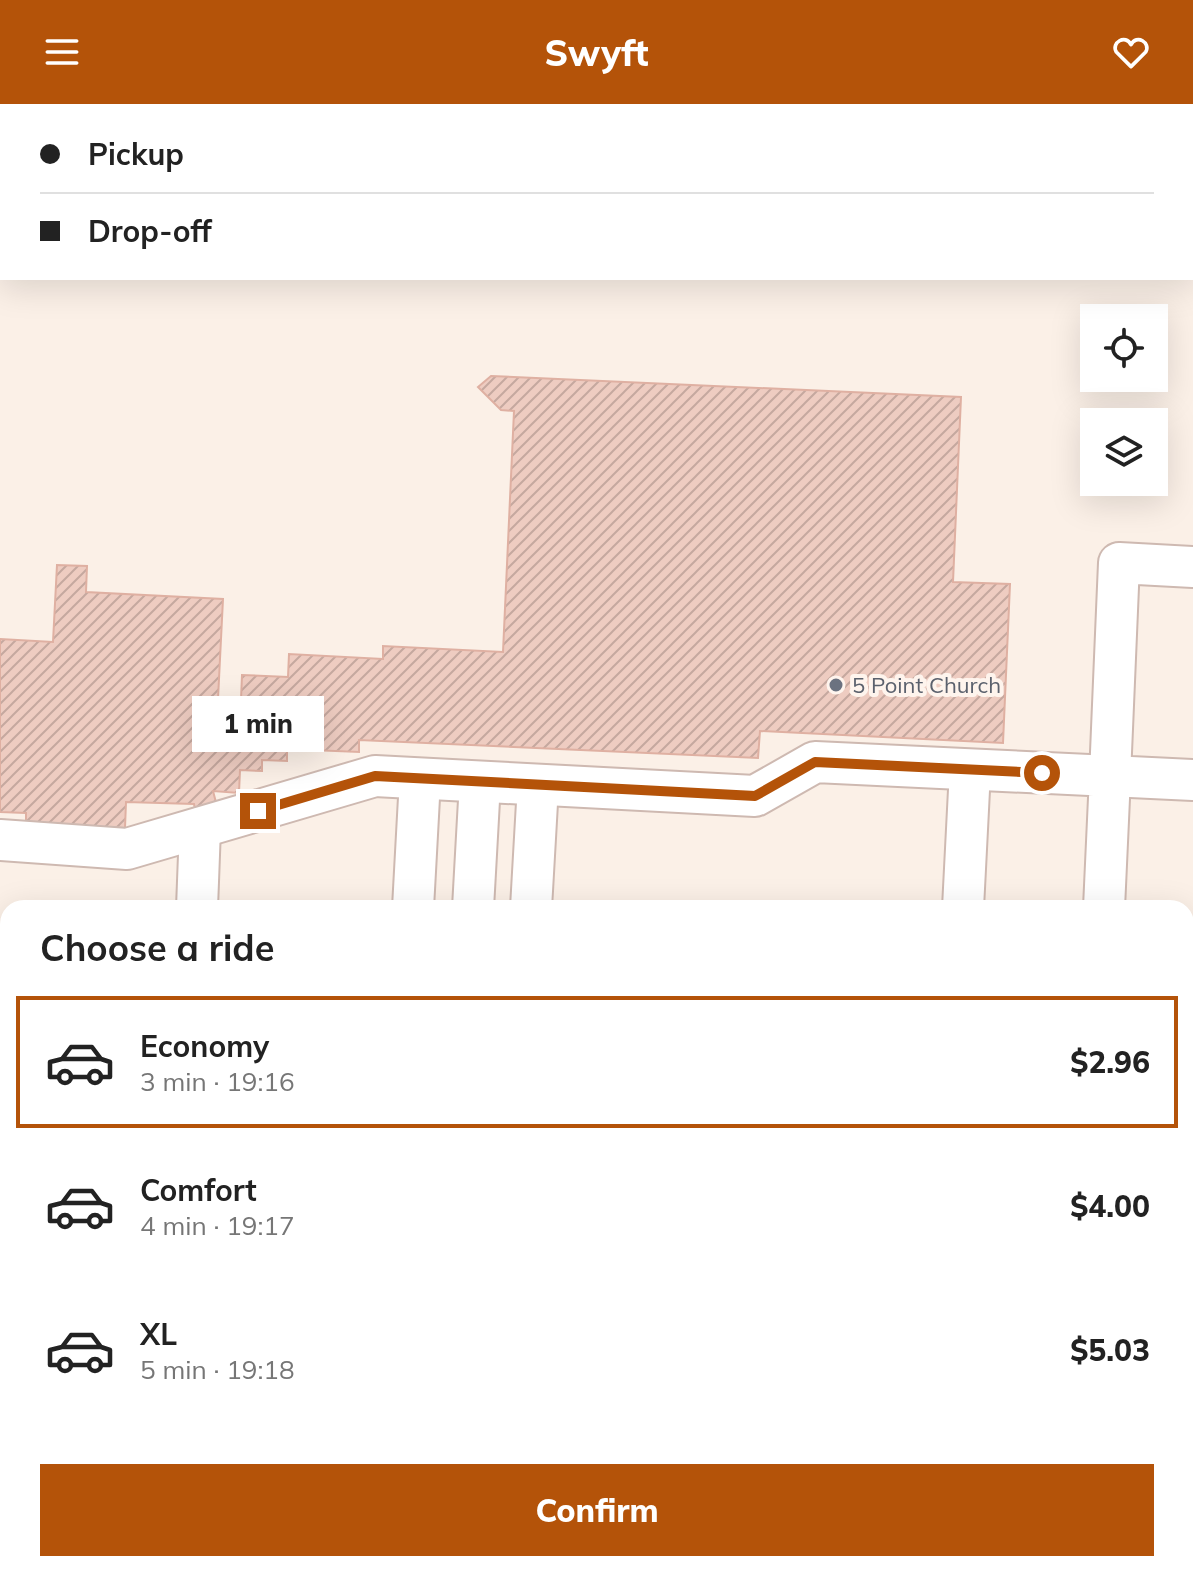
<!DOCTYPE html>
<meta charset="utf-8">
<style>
body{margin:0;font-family:Mulish,sans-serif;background:#f2f2f2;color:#222;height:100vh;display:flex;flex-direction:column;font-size:30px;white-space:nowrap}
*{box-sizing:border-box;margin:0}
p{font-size:26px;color:#767676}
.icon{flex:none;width:44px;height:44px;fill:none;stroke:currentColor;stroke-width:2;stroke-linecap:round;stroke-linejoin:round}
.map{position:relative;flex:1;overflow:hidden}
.details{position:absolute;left:0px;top:796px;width:1194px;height:672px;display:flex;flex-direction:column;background:#fff;border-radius:24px 24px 0 0;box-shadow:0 8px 32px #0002}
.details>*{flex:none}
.top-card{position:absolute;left:0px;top:0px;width:1194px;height:176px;box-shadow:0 8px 32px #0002;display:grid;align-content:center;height:176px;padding:0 40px;background:#fff}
.fabs{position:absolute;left:1080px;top:200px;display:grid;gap:16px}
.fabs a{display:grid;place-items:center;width:88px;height:88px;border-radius:0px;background:#fff;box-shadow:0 8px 32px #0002;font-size:40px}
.end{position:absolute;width:36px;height:36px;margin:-18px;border:10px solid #b45309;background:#fff;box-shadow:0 0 0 4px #fff}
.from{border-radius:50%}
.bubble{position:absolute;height:56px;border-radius:0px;background:#fff;box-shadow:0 8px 32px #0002;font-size:26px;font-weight:800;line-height:56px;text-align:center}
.top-card b{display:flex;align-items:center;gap:28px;height:76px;font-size:30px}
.top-card b+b{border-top:2px solid #e0e0e0}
.top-card i{width:20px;height:20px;background:#222}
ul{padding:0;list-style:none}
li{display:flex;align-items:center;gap:24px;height:132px;margin:0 16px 12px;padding:0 24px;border:4px solid transparent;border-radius:0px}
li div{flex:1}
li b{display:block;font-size:30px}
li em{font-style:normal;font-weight:800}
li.active{border-color:#b45309}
li>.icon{width:72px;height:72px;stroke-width:1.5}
h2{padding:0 40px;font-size:36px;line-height:96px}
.cta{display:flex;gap:16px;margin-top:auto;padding:16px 40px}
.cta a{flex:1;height:92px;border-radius:0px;background:#b45309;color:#fff;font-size:32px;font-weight:800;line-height:92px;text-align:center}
header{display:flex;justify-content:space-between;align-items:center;height:104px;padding:0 40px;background:#b45309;color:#fff;font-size:36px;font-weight:800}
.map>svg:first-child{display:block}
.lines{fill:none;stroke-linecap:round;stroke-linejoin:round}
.stream{stroke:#a4d4d3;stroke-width:8}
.building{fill:url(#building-hatch);stroke:#dfb0a2;stroke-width:2}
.minor-casing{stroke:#ceb9b1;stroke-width:44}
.major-casing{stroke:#d8cfcd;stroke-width:48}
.highway-casing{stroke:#d8cfcd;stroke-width:48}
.minor{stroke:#fff;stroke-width:40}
.major{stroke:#f4caa5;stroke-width:44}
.highway{stroke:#f0aba3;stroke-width:44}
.route{stroke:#b45309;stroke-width:10}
.worship-dot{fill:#6b7280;stroke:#fef4ed;stroke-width:3}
.labels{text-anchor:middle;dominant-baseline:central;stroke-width:8;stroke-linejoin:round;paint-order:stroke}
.worship-label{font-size:22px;fill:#5b616d;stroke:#fef4ed;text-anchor:start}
</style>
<header><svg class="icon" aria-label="menu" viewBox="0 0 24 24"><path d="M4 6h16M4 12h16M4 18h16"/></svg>Swyft<svg class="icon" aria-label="heart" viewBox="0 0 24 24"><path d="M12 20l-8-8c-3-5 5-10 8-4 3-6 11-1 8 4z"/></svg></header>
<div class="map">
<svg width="1193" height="1468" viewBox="0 0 1193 1468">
<defs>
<pattern id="building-hatch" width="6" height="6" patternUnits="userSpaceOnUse" patternTransform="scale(2)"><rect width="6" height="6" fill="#eeccc1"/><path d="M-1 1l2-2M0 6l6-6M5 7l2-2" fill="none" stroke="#c5a89f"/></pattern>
</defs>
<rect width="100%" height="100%" fill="#fbf0e7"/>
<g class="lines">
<g class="stream">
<polyline points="755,0 758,2"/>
<polyline points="1192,110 1193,110"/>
</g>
</g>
<g class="building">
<polygon points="491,272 961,293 953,478 1010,480 1003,639 760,627 758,654 359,636 359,648 287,645 287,657 262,656 262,667 240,666 239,689 213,687 218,706 196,711 194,700 126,698 125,724 26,720 26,709 0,708 0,535 53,538 57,461 87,462 86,488 223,495 218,595 241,596 242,571 288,573 289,550 383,555 383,542 503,548 514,307 501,306 478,283"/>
<rect x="0" y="1038" width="8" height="71"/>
</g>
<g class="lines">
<g class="minor-casing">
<g id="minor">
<polyline points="349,0 360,2"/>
<polyline points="1193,463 1119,459 1110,672 1193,676"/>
<polyline points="0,736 127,745 375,672 755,692 815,658 1110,672 1104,804"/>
<polyline points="197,804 200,724"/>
<polyline points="413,804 420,675"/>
<polyline points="473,804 480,678"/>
<polyline points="531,804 538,681"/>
<polyline points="963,804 970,666"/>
<polyline points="1186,929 1193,929"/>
<polyline points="0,999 8,999"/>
<polyline points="1186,1138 1193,1138"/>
<polyline points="0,1149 8,1150"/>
<polyline points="0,1211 8,1213"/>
<polyline points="1186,1277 1193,1278"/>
<polyline points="930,1460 930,1468"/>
<polyline points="228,1468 228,1460"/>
<polyline points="533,1468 540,1460"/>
<polyline points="722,1468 723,1460"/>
</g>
</g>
<g class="major-casing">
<polyline id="major" points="1094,1460 1158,1468"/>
</g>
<g class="highway-casing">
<g id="highway">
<polyline points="0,1395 8,1406"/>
<polyline points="25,1460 26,1468"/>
</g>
</g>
<use href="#minor" class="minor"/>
<use href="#major" class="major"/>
<use href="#highway" class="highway"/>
</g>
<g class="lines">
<polyline class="route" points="258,707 375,672 755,692 815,658 1042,669"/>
</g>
<circle class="worship-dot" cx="836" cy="581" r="8"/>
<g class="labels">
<g class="worship-label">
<text x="852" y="581">5 Point Church</text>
</g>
</g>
</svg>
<div class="fabs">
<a><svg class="icon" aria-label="locate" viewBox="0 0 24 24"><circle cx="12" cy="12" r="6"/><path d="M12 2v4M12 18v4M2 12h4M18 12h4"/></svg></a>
<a><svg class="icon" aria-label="layers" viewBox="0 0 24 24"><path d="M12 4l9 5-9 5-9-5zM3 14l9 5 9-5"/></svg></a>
</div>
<i class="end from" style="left:1042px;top:669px"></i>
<i class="end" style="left:258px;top:707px"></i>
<div class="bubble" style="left:192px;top:592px;width:132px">1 min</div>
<div class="top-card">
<b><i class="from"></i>Pickup</b>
<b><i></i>Drop-off</b>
</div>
<section class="details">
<h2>Choose a ride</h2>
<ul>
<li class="active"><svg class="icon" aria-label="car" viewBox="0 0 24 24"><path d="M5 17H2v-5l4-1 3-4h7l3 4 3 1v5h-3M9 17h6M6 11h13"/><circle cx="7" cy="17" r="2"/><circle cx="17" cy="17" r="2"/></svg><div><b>Economy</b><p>3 min · 19:16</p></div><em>$2.96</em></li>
<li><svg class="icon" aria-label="car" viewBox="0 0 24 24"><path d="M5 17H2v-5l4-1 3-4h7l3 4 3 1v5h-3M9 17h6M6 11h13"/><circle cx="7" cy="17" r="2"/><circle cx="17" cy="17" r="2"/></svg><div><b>Comfort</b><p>4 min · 19:17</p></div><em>$4.00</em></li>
<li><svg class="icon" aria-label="car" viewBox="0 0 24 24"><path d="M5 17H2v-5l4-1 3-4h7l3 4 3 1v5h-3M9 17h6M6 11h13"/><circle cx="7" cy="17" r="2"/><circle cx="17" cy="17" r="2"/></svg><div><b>XL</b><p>5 min · 19:18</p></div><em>$5.03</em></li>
</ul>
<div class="cta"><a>Confirm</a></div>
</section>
</div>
